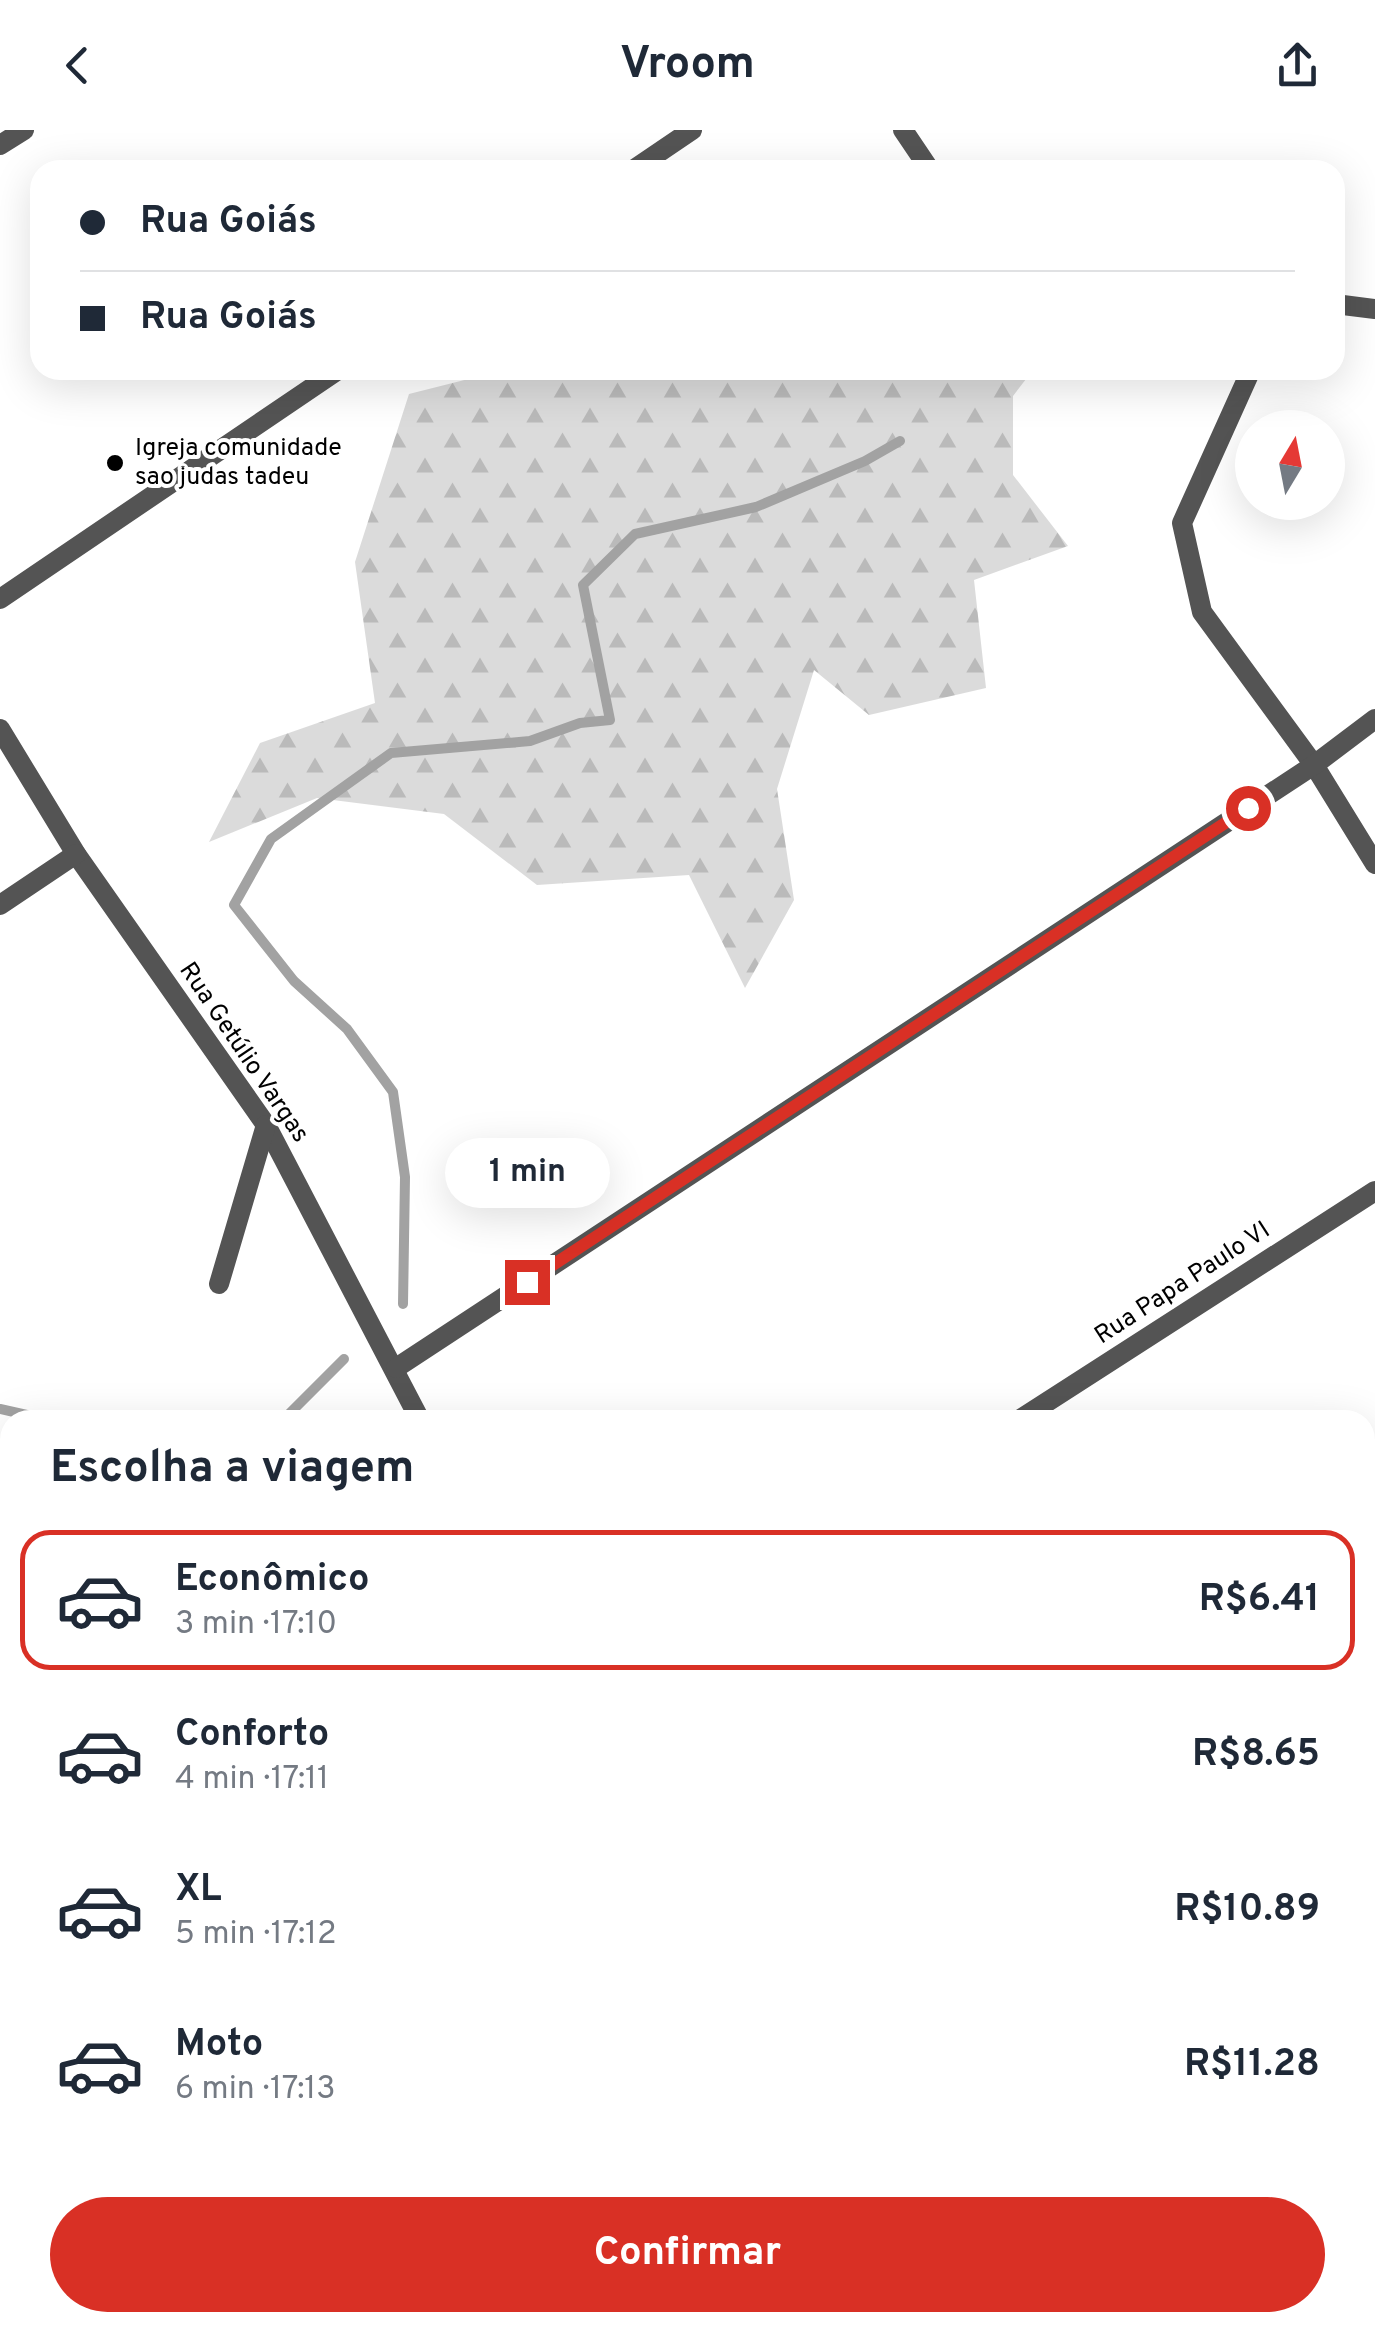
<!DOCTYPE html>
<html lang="pt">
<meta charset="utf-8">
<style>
body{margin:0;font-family:Overpass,sans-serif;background:#f2f2f3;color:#1f2937;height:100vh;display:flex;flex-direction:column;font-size:38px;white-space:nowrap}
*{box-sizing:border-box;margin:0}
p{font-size:32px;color:#747a83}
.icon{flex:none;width:55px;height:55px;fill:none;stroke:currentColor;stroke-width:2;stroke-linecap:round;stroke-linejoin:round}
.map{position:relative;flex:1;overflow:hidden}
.sheet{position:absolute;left:0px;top:1280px;width:1375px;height:922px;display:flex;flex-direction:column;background:#fff;border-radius:30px 30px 0 0;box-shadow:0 10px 40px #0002}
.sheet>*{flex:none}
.guide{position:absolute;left:30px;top:30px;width:1315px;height:220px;border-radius:30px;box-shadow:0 10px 40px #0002;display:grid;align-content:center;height:220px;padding:0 50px;background:#fff}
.needle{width:65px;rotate:10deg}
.fabs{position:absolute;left:1235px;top:280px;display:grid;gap:20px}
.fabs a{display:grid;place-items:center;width:110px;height:110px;border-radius:50%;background:#fff;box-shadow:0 10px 40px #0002;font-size:50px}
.end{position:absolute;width:45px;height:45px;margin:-22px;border:12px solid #d93025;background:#fff;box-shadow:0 0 0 5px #fff}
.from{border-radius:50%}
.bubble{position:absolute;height:70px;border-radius:35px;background:#fff;box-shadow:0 10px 40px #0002;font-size:32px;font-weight:700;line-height:70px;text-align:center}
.guide b{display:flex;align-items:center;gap:35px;height:95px;font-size:38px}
.guide b+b{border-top:2px solid #e0e1e3}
.guide i{width:25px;height:25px;background:#1f2937}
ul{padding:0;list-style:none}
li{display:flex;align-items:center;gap:30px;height:140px;margin:0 20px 15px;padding:0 30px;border:5px solid transparent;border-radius:30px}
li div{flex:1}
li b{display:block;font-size:38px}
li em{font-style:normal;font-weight:700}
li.on{border-color:#d93025}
li>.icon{width:90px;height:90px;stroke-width:1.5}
h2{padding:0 50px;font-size:45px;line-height:120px}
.primary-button{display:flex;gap:20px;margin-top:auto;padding:20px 50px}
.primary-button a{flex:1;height:115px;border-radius:60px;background:#d93025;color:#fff;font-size:40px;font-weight:700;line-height:115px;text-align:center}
header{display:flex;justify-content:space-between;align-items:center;height:130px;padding:0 50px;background:#fff;font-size:45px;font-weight:700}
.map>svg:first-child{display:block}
.forest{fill:url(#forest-firs)}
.wetland{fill:url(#wetland-marsh)}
.green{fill:#dbdbdb}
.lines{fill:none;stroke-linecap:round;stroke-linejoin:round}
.stream{stroke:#a2a2a2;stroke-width:10}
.building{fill:#c4c4c4;stroke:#989898;stroke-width:2.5}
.path{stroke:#767676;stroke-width:6;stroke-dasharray:2.5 5;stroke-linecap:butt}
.minor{stroke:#545454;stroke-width:20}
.tertiary{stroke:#545454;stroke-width:20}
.route{stroke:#d93025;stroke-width:12}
.poi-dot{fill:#000;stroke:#fff;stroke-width:4}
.labels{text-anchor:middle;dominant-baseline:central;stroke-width:8;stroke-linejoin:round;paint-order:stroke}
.poi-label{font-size:25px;fill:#000;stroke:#fff;text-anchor:start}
.street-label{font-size:25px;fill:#000;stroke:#fff}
</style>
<header><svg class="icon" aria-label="back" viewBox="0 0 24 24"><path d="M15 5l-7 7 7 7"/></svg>Vroom<svg class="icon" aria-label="share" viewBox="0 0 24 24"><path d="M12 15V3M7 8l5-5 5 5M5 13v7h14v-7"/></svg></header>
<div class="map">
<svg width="1375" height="2201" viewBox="0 0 1375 2201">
<defs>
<pattern id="forest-firs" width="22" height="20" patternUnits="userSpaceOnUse" patternTransform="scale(2.5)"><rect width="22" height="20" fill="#dbdbdb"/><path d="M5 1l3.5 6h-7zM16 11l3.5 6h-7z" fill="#bababa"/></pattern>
<pattern id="wetland-marsh" width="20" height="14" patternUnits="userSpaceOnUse" patternTransform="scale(2.5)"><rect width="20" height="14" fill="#dbdbdb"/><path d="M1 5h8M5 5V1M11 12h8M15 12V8" fill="none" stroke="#bababa"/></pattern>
</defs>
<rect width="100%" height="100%" fill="#fff"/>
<polygon class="forest" points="504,240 1033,240 1013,266 1013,345 1068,416 974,450 986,558 869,585 814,540 777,659 794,770 745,858 689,745 537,755 444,684 317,668 209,712 260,613 375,573 355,432 409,264"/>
<polygon class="wetland" points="0,1486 10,1495 10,1614 0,1607"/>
<polygon class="green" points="10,2103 10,2186 0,2189 0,2105"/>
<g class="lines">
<g class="stream">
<polyline points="403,1174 405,1047 393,962 347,899 294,851 234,775 271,709 391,623 530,611 580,593 610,590 583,455 635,404 756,377 865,331 900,311"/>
<polyline points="0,1279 49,1290"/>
<polyline points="283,1290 344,1229"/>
<polyline points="0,1550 10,1558"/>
<polyline points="1086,2192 1091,2201"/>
</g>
</g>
<g class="building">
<polygon points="11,2192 212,2192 182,2201 14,2201"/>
<polygon points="253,2192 341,2192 337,2201 222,2201"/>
</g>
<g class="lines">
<polyline class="path" points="1112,2192 1118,2201"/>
<g class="minor">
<polyline points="903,0 930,40"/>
<polyline points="0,15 24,0"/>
<polyline points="633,40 692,0"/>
<polyline points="1335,174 1375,179"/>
<polyline points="1251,240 1182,393 1202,482 1314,635 1375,734"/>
<polyline points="0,469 338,240"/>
<polyline points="0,599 76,724 266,995 420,1290"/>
<polyline points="0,775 76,724"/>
<polyline points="219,1154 266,995"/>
<polyline points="396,1238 1314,635 1375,589"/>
<polyline points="1365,1963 1375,1957"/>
</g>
<g class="tertiary">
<polyline points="1019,1290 1375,1061"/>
<polyline points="1365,1523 1375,1517"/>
<polyline points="0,2055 10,2056"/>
</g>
</g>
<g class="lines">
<polyline class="route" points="527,1152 1248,678"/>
</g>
<circle class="poi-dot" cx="115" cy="333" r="10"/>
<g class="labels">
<g class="poi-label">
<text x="135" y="319">Igreja comunidade<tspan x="135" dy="29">sao judas tadeu</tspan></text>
</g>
<g class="street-label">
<text transform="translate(243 923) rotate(56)">Rua Getúlio Vargas</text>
<text transform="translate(1183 1154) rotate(-33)">Rua Papa Paulo VI</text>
</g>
</g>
</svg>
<div class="fabs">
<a><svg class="needle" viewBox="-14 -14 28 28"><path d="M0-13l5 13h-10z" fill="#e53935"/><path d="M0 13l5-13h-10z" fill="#747a83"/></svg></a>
</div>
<i class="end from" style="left:1248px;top:678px"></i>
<i class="end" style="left:527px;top:1152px"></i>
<div class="bubble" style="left:445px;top:1008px;width:165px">1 min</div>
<div class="guide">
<b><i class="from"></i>Rua Goiás</b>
<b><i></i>Rua Goiás</b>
</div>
<section class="sheet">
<h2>Escolha a viagem</h2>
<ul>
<li class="on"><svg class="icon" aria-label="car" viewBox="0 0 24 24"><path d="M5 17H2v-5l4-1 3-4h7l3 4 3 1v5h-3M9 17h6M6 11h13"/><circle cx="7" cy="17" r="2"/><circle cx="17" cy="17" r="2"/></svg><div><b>Econômico</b><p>3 min · 17:10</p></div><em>R$6.41</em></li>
<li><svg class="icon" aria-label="car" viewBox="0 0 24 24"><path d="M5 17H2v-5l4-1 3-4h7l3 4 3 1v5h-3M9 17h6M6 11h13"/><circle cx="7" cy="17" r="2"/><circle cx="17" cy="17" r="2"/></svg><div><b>Conforto</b><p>4 min · 17:11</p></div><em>R$8.65</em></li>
<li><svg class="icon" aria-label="car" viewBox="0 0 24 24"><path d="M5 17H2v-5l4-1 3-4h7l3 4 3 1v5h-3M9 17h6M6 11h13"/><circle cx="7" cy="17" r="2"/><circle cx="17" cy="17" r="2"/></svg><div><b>XL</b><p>5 min · 17:12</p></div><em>R$10.89</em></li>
<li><svg class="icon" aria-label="car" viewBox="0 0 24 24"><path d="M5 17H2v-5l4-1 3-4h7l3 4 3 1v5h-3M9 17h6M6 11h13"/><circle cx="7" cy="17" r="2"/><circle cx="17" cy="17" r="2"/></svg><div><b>Moto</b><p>6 min · 17:13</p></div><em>R$11.28</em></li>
</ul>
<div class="primary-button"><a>Confirmar</a></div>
</section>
</div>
